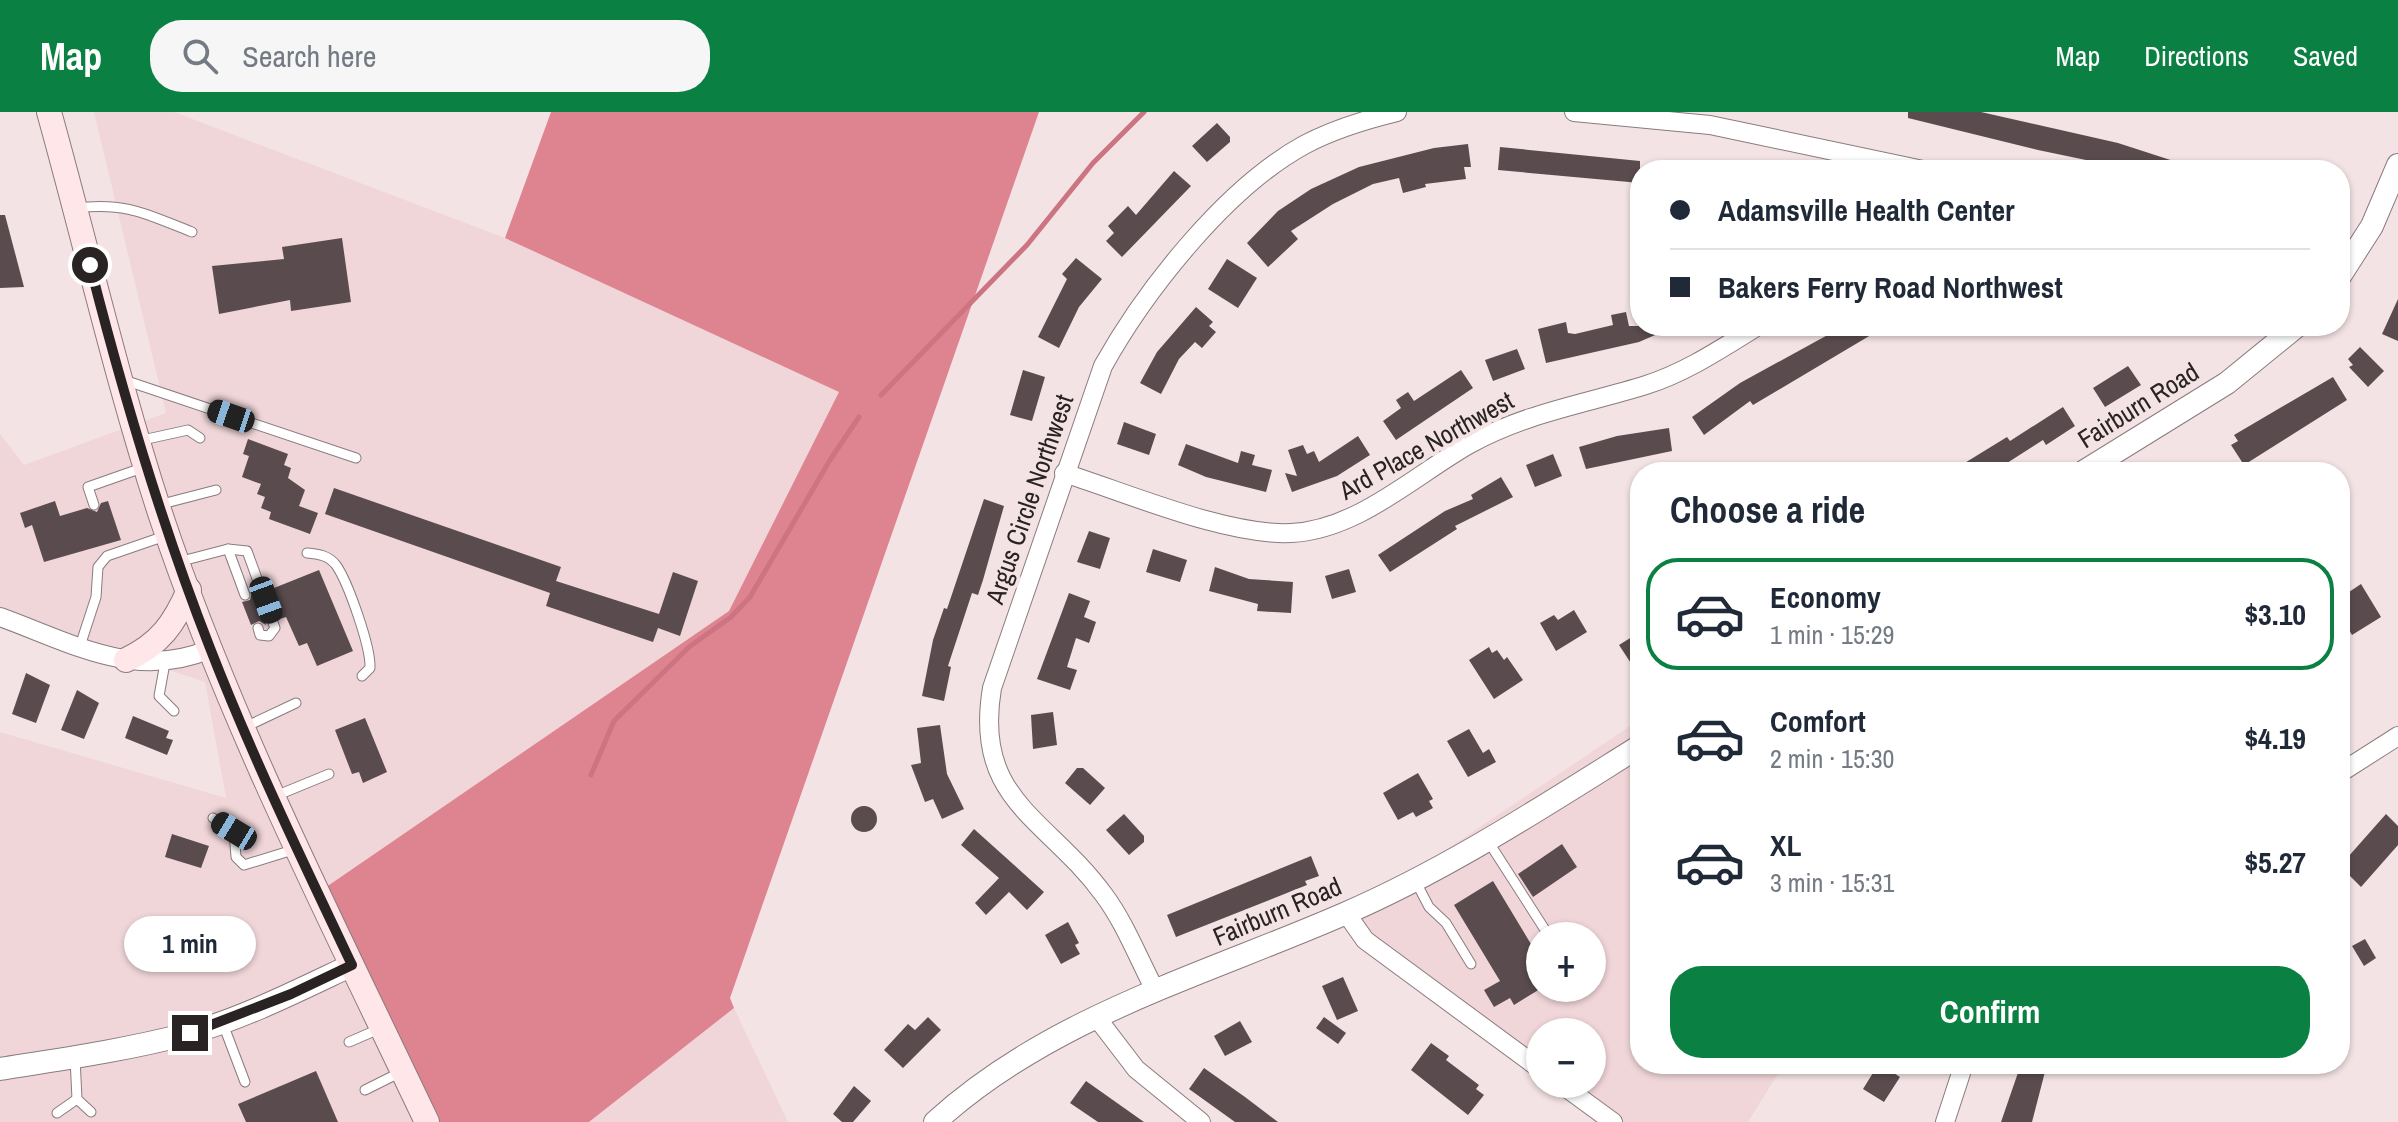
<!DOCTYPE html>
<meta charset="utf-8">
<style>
body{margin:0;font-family:"Archivo Narrow",sans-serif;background:#f6f6f7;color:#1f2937;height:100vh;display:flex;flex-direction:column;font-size:30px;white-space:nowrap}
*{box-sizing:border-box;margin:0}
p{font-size:26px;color:#747a83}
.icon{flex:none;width:44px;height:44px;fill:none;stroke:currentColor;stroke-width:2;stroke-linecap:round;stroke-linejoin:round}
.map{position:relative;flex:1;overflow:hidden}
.panel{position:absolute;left:1630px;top:350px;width:720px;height:612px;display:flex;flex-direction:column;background:#fff;border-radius:32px;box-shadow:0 2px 6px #0004}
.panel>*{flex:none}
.hud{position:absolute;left:1630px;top:48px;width:720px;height:176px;border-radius:32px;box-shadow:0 2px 6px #0004;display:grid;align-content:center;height:176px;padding:0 40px;background:#fff}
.fabs{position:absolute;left:1526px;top:810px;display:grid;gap:16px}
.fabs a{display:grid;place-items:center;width:80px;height:80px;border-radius:50%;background:#fff;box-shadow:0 2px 6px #0004;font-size:40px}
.end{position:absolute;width:36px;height:36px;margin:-18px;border:10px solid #292323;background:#fff;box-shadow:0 0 0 4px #fff}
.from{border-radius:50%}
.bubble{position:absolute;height:56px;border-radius:28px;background:#fff;box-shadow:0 2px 6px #0004;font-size:26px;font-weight:800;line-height:56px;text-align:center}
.car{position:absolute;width:24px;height:48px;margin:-24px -12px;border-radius:10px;box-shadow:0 0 6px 2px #0007;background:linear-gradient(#222 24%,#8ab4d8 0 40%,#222 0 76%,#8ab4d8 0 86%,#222 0)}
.hud b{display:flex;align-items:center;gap:28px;height:76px;font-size:30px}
.hud b+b{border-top:2px solid #e0e1e3}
.hud i{width:20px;height:20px;background:#1f2937}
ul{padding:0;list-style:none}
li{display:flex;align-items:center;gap:24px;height:112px;margin:0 16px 12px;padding:0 24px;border:4px solid transparent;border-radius:32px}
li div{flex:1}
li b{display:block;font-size:30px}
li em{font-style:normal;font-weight:800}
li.active{border-color:#0b8043}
li>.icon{width:72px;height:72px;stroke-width:1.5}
h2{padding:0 40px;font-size:36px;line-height:96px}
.action{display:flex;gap:16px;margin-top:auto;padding:16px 40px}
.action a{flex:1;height:92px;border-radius:32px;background:#0b8043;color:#fff;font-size:32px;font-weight:800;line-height:92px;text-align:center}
header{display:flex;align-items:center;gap:48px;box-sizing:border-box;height:112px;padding:0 40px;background:#0b8043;color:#fff}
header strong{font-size:38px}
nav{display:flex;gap:44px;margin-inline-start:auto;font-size:28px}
.search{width:560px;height:72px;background:#f6f6f7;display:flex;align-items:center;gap:20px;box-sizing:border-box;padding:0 28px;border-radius:32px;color:#747a83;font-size:30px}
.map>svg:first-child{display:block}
.built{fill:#f0d6d9;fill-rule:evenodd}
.forest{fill:#de8491}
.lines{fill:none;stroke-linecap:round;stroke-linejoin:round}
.stream{stroke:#cc7481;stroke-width:5}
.building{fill:#5a4c4e}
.service-casing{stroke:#8a7b7d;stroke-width:11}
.minor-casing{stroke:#8a7b7d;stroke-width:20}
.tertiary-casing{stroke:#8a7b7d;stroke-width:24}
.secondary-casing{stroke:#8a7b7d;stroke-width:26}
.service{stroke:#fff;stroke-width:9}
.minor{stroke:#fff;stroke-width:18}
.tertiary{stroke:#fff;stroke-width:22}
.secondary{stroke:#fee6e9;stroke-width:24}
.route{stroke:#292323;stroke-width:10}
.labels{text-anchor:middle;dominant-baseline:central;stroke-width:8;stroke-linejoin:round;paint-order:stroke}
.street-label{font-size:26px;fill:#292323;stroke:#f4e3e5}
</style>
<header>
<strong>Map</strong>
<div class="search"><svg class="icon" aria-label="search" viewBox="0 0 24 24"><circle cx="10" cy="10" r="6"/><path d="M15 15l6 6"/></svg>Search here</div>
<nav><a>Map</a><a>Directions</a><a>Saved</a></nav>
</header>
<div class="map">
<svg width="2398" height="1010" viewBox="0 0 2398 1010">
<rect width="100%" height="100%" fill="#f4e3e5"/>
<g class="built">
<polygon points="94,0 174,0 505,126 840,280 729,499 313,784 413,1010 0,1010 0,620 226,686 205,570 0,502 0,322 24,353 166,301"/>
<path d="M1636 610 1640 614V952H1784L1748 1010H1605L1556 972H1592V920H1540V960L1343 807ZM1540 824H1592V876H1540Z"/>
<polygon points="734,896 788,1010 589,1010"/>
</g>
<polygon class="forest" points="551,0 1039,0 730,886 734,896 589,1010 413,1010 313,784 729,499 839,280 505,126"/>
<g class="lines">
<g class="stream">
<polyline points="881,283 1027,133 1093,51 1144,0"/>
<polyline points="591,663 614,609 689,535 731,505 750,485 830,348 859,305"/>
</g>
</g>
<g class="building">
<polygon points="1908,0 1981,0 2118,31 2189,54 2188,58 2134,58 2038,38 1908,6"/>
<polygon points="1217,11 1230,25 1230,30 1207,50 1192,34"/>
<polygon points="1468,32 1471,55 1464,55 1466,67 1425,72 1426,75 1403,81 1399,66 1373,72 1333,92 1291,119 1298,127 1268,155 1247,131 1278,99 1311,77 1359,55 1434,36"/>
<polygon points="1500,35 1640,49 1640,71 1498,58"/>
<polygon points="1174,59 1191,74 1122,145 1106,129 1114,121 1108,114 1128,94 1136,103"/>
<polygon points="0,103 5,103 24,175 0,176"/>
<polygon points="342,126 351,190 291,199 290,188 219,202 212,154 284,147 282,135"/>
<polygon points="1076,146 1102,167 1079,195 1059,236 1038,225 1067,167 1062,162"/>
<polygon points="1227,147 1257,166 1238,196 1208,177"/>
<polygon points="2398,187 2398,229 2382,222"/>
<polygon points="1196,195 1213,210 1209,214 1216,220 1202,236 1195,230 1179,247 1161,282 1140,271 1157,240"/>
<polygon points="1626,200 1629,214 1676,214 1639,230 1546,251 1538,217 1566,210 1568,221 1575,222 1613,213 1611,203"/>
<polygon points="1844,214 1886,214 1753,293 1750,289 1704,323 1692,305 1740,271"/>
<polygon points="2360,235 2384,259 2368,275 2349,255 2353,253 2348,247"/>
<polygon points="1517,237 1525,257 1493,269 1485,248"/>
<polygon points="2128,254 2141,273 2105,295 2093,276"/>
<polygon points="1023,258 1045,265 1032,309 1010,303"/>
<polygon points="1461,258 1473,276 1396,328 1383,309 1401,296 1396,288 1408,280 1414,289"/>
<polygon points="2333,265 2347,288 2244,353 2231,333 2238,329 2234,323"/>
<polygon points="2063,295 2075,314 2046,333 2043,328 1993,360 1950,360 2007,325 2010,329"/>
<polygon points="1124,310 1156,322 1149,343 1117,332"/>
<polygon points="1669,316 1672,339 1586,357 1579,335 1617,324"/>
<polygon points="1358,324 1370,343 1337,364 1292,380 1285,361 1297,364 1288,338 1303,333 1307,342 1314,339 1319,350"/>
<polygon points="248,327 288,342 284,353 291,356 288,366 305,378 299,394 318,401 310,422 269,407 271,400 261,396 265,385 257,382 261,372 242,365 249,344 243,342"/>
<polygon points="1186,332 1238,351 1241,339 1255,343 1252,353 1272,358 1266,380 1206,365 1178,353"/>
<polygon points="1553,342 1562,364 1535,375 1526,353"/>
<polygon points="1501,365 1513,385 1455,414 1457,417 1390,460 1378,443 1445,399 1473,387 1471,383"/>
<polygon points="334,376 561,455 556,469 659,502 673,460 698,469 680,524 658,516 653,530 546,494 550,481 325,402"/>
<polygon points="984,387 1004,394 983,468 978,483 972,481 948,554 951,555 944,589 922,584 933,528 944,496 947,497"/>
<polygon points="55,389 60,404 87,396 97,400 101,391 108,389 121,428 44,450 32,413 25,416 20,401"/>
<polygon points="1089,419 1110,426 1100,457 1077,450"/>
<polygon points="1153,437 1187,448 1180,470 1146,460"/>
<polygon points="1215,455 1249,467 1293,470 1291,501 1257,499 1258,492 1209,479"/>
<polygon points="1349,457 1356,480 1332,487 1325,464"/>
<polygon points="319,458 353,539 317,554 307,531 299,534 286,505 280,507 269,478"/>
<polygon points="2361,472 2381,505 2352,523 2340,503 2340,486"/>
<polygon points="252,480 254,480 266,513 259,509 251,513 242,490 250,488"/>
<polygon points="1069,481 1090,489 1084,505 1096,510 1089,531 1076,526 1067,555 1077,558 1070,578 1037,567"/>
<polygon points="1574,498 1587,520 1556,539 1540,511 1554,503 1558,508"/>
<polygon points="1640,520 1640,565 1619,533"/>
<polygon points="1489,535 1492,541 1497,538 1504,548 1507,545 1523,568 1494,587 1469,548"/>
<polygon points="26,561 50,573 36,611 12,602"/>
<polygon points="77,578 99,591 84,627 61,618"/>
<polygon points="1053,600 1057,633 1033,637 1031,603"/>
<polygon points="133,604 169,619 166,626 173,628 167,643 125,626"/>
<polygon points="365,606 387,660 363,671 359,660 352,662 335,618"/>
<polygon points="940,613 947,662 964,697 942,707 933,687 925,690 911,653 921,651 917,616"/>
<polygon points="1469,617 1483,641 1489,637 1496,650 1468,665 1447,629"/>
<polygon points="1077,656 1083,656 1105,676 1090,693 1065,671"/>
<polygon points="1418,661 1433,687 1429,689 1433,696 1416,705 1413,700 1398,708 1383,681"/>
<circle cx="864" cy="707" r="13"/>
<polygon points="1124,702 1144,724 1144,730 1129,743 1106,718"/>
<polygon points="2386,702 2398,714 2398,733 2361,775 2340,754"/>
<polygon points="974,717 1044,780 1027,798 1009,780 986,803 975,791 999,766 961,733"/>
<polygon points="172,722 209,734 201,756 165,745"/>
<polygon points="1562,732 1577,755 1533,785 1518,762"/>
<polygon points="1311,744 1319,764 1305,769 1307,773 1176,825 1167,803"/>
<polygon points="1493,769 1540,847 1540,877 1514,893 1510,886 1494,895 1484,878 1500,869 1454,793"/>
<polygon points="1068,810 1079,831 1075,833 1080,842 1061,852 1045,823"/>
<polygon points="2365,827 2376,846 2364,854 2352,834"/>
<polygon points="1343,865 1358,899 1337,908 1322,874"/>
<polygon points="928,905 941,918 903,956 884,938 908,912 915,918"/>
<polygon points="1324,905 1346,921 1338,932 1316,916"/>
<polygon points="1240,909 1252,930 1225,944 1214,924"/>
<polygon points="1431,931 1449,944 1446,948 1479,973 1476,977 1484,983 1468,1003 1411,958"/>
<polygon points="2021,952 2047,952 2032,1010 2001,1010"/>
<polygon points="1883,954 1900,965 1884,990 1863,977 1876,956 1880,959"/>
<polygon points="1204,956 1245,985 1278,1010 1235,1010 1189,977"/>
<polygon points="316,959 338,1010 246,1010 238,992"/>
<polygon points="1086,969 1144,1010 1098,1010 1070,991"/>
<polygon points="854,974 871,989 853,1010 842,1010 833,1002"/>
</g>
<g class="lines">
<g class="service-casing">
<g id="service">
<path d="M76 96C127 90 146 102 192 120"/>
<polyline points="124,268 356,346"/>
<polyline points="138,329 188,318 200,326"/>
<polyline points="94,393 88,375 142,356"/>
<polyline points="158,393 216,378"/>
<polyline points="228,437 245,483"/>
<path d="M307 441C318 442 328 443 336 453 348 470 371 535 370 556L362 564"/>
<polyline points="178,450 228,437 247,439 275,516 269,524 260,523 258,516"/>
<polyline points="80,534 96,485 98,455 107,444 165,424"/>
<polyline points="165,551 159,584 174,599"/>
<polyline points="243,616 296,591"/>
<polyline points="273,685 329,662"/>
<polyline points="213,706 234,719 236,745 244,753 296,737"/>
<polyline points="1488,729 1549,824"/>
<polyline points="1416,770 1429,795 1446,811 1471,852"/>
<polyline points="223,912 245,970"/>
<polyline points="349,930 379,917"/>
<polyline points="75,946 77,987 91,1000"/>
<polyline points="365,978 403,959"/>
<polyline points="57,1001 77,987"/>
</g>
</g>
<g class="minor-casing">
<g id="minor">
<polyline points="1574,0 1710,13 1923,58"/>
<path d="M1064 361C1127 381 1227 424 1291 421 1357 418 1414 364 1468 333 1525 301 1585 292 1646 273 1687 260 1722 236 1758 214"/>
<path d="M0 505C72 531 135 569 210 537"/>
<polyline points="2340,661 2398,624"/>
<polyline points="1346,801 1365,828 1540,957"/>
<path d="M1156 880C1139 848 1125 811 1104 783 1047 705 973 689 992 576L1103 254C1146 177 1226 76 1304 33 1334 17 1364 8 1397 0"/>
<polyline points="1097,906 1136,957 1201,1010"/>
<polyline points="1561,972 1613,1010"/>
<polyline points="1945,1010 1964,952"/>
</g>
</g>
<g class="tertiary-casing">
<g id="tertiary">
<polyline points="2340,164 2372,114 2398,53"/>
<polyline points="2083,360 2227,271 2297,214"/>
<path d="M0 957C63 947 126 938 187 922 244 906 299 878 352 853"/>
<path d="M935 1010C1050 905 1204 863 1344 802 1448 757 1544 694 1640 634"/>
</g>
</g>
<g class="secondary-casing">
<g id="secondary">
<path d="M49 0C87 136 118 274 162 407 232 615 333 812 427 1010"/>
<path d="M126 548C160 532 174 512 189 478"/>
</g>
</g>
<use href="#service" class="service"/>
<use href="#minor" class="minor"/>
<use href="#tertiary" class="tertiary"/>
<use href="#secondary" class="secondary"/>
</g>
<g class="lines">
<path class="route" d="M90 153C123 283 161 411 210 536 252 644 302 748 352 853L291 882 190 921"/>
</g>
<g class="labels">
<g class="street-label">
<text transform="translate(2138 293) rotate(-32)">Fairburn Road</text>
<text transform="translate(1426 333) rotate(-29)">Ard Place Northwest</text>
<text transform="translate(1029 387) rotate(-71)">Argus Circle Northwest</text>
<text transform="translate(1277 799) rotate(-23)">Fairburn Road</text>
</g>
</g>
</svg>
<div class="fabs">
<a>+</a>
<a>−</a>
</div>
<i class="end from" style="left:90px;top:153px"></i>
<i class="end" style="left:190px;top:921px"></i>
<div class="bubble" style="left:124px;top:804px;width:132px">1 min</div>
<i class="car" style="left:231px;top:304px;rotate:289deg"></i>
<i class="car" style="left:266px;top:488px;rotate:160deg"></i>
<i class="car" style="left:234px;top:719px;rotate:301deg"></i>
<div class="hud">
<b><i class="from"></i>Adamsville Health Center</b>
<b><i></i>Bakers Ferry Road Northwest</b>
</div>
<section class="panel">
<h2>Choose a ride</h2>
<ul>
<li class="active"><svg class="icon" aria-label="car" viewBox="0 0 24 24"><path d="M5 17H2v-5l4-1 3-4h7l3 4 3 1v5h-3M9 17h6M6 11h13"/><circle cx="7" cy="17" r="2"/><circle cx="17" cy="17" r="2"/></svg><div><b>Economy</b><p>1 min · 15:29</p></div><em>$3.10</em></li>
<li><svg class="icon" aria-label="car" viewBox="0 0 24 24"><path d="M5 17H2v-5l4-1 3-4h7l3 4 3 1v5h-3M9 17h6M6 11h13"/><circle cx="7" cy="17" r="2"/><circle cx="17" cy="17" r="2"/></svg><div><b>Comfort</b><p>2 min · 15:30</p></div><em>$4.19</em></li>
<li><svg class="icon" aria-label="car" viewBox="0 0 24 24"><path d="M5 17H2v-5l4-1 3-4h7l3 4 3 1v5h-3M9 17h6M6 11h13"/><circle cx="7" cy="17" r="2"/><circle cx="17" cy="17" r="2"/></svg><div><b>XL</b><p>3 min · 15:31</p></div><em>$5.27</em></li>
</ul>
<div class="action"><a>Confirm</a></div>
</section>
</div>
